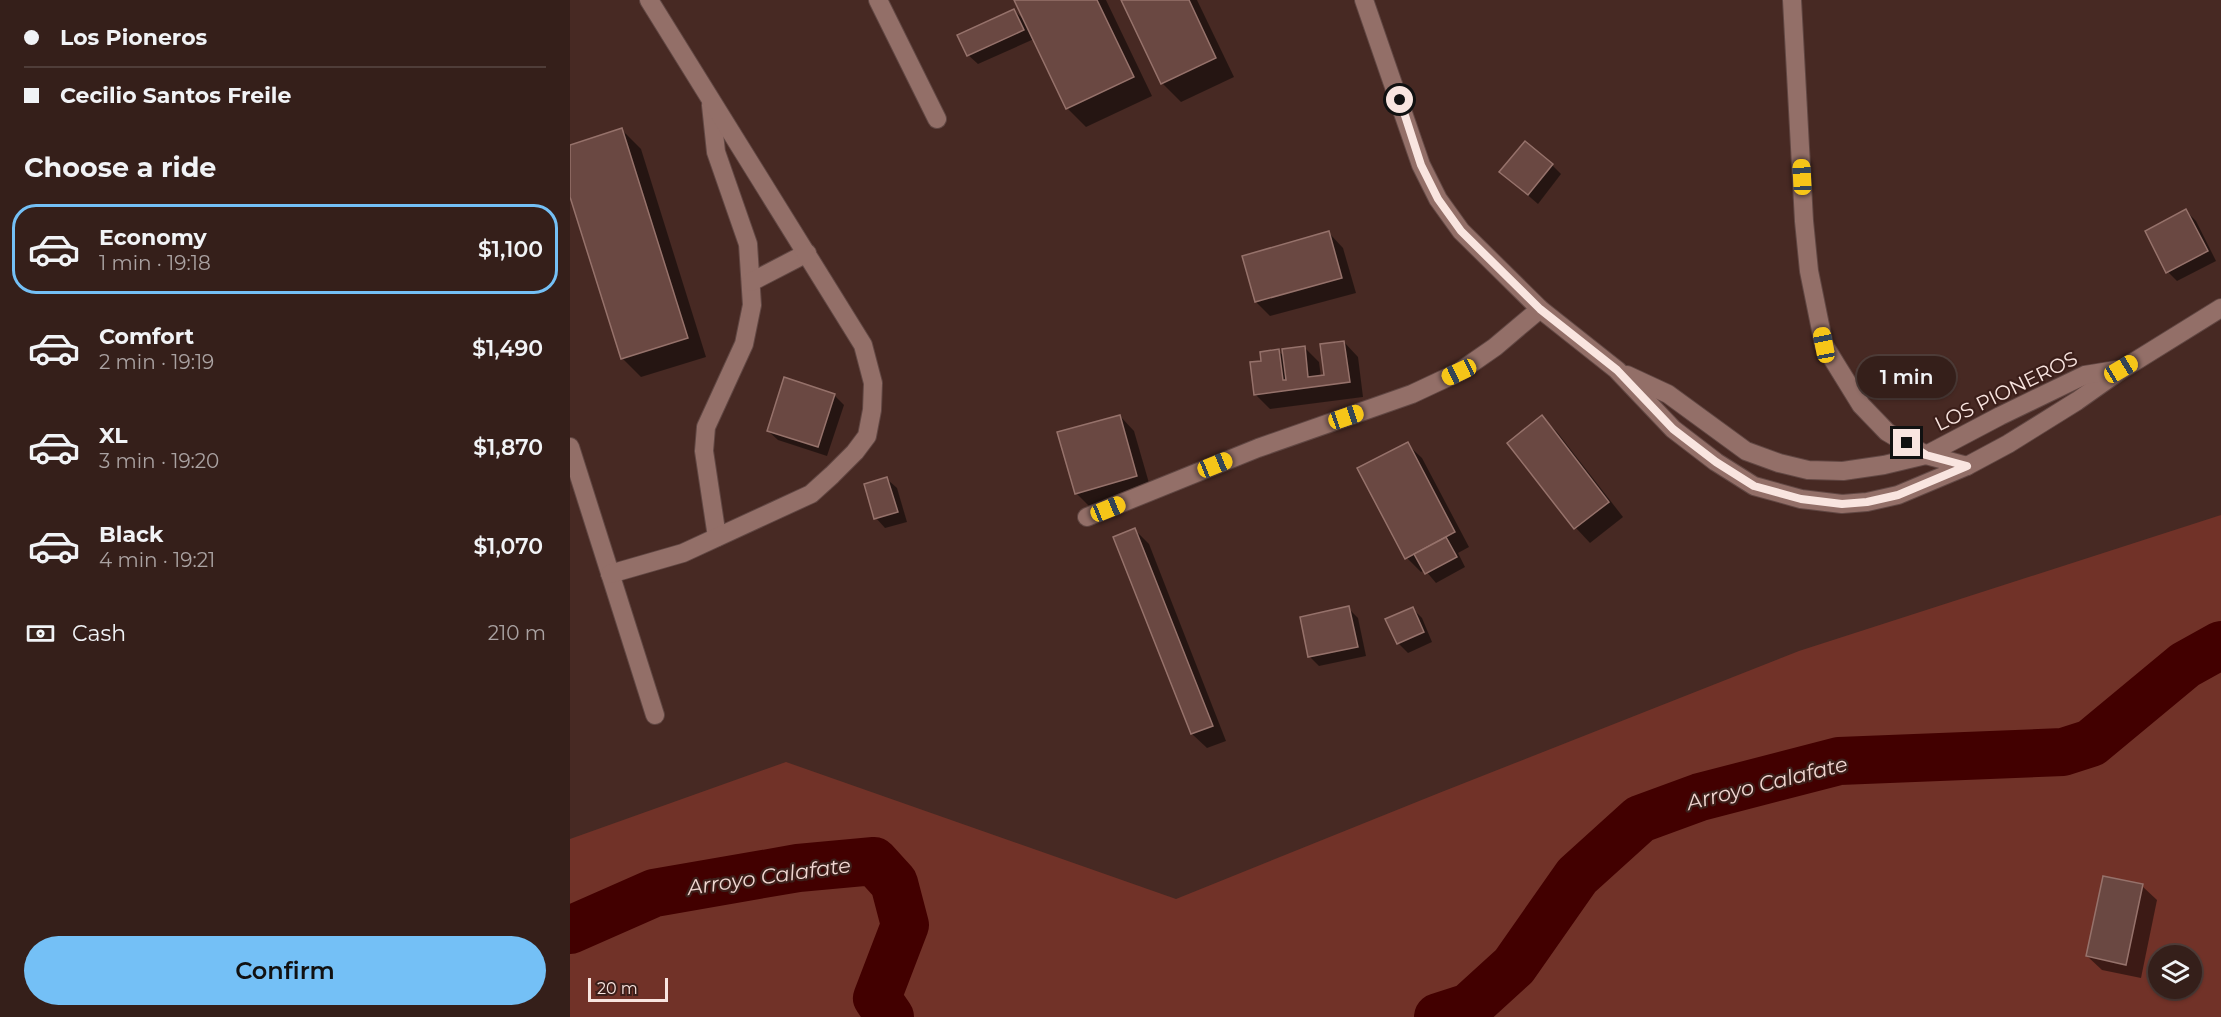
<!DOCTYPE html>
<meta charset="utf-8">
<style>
body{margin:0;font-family:Montserrat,sans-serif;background:#402c27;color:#f1f3f6;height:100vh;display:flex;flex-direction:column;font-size:22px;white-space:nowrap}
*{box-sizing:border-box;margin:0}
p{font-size:20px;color:#aaa2a2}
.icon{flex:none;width:33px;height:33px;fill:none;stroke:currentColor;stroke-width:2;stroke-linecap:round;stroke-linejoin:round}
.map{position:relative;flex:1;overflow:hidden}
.sheet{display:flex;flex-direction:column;background:#351f1a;width:570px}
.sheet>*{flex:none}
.hud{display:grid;align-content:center;height:132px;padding:0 24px;background:#351f1a}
.controls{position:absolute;left:1578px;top:945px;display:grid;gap:12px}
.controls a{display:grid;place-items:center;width:54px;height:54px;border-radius:50%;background:#351f1a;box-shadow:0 2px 4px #0004,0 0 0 2px #4f3d39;font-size:30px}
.scale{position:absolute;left:18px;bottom:15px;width:80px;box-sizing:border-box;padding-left:6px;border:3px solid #f9e5e0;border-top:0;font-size:16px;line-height:21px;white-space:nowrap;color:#f9e5e0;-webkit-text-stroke:4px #3c1f1a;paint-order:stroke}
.end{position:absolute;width:27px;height:27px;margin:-14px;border:8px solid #f9e5e0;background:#111;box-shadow:0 0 0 3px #111}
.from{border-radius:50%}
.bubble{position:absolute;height:42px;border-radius:21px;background:#351f1a;box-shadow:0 2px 4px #0004,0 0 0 2px #4f3d39;font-size:20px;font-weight:600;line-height:42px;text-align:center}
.car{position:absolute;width:18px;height:36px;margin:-18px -9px;border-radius:8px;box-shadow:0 0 4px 2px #0007;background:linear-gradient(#f5c518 24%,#345 0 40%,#f5c518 0 76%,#345 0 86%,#f5c518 0)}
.hud b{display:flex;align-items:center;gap:21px;height:57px;font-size:22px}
.hud b+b{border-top:2px solid #4f3d39}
.hud i{width:15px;height:15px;background:#f1f3f6}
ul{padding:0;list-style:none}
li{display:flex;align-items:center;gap:18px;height:90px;margin:0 12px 9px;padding:0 12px;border:3px solid transparent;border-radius:24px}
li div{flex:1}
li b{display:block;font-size:22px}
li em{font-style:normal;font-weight:600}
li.on{border-color:#74c0f6}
li>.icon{width:54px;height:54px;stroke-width:1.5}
h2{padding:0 24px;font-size:27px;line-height:72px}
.pay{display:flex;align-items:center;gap:15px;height:66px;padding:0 24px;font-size:22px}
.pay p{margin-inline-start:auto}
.cta{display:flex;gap:12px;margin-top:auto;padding:12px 24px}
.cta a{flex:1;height:69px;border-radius:36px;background:#74c0f6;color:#111;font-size:24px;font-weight:600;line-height:69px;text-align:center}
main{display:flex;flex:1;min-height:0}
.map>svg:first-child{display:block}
.green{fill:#713228;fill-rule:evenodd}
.shadow{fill:#0007}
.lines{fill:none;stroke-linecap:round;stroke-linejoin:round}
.river{stroke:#420000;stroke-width:48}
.building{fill:#6a4842;stroke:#96726b;stroke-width:1.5}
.minor-casing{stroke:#614743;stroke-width:20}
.minor{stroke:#936f68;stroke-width:18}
.route{stroke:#f9e5e0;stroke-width:8}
.labels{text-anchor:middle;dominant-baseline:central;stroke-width:4.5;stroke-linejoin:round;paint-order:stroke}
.street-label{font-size:20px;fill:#f9e5e0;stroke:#3c1f1a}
.water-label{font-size:21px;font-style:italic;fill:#f1d7d2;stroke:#3c1f1a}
</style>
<main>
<section class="sheet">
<div class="hud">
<b><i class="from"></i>Los Pioneros</b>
<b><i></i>Cecilio Santos Freile</b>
</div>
<h2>Choose a ride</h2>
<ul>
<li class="on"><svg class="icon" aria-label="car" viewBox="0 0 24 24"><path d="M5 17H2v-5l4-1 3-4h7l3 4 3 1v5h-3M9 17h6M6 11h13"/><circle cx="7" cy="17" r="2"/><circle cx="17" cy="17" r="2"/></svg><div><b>Economy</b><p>1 min · 19:18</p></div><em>$1,100</em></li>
<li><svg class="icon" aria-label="car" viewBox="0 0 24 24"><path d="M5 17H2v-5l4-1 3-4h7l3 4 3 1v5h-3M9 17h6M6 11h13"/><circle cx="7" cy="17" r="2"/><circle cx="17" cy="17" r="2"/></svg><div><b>Comfort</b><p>2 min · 19:19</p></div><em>$1,490</em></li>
<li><svg class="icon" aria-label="car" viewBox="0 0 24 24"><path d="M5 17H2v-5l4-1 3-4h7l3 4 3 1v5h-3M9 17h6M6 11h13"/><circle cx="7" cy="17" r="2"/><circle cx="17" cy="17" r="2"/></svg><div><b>XL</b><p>3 min · 19:20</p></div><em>$1,870</em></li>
<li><svg class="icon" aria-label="car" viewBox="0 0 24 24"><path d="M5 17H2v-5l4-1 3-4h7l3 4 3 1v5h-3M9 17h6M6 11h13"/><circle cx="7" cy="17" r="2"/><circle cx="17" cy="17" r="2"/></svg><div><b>Black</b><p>4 min · 19:21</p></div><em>$1,070</em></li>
</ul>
<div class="pay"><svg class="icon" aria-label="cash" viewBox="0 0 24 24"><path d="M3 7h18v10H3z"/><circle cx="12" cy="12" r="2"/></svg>Cash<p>210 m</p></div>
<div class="cta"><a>Confirm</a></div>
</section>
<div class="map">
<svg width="1651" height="1017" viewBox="0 0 1651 1017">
<rect width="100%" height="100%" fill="#472923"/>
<path class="green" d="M1651 515V1017H0V839L216 762 606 899 869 793 1229 651ZM1588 956H1622V988H1588Z"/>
<g class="shadow">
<polygon points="446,0 536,0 582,96 516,127 497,108 464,39 408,64 398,55 444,10 456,22"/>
<polygon points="553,0 627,0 664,77 611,102 592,83"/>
<polygon points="52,130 71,149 136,357 71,377 52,358 0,192 0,146"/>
<polygon points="982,165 991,174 968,204 931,172"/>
<polygon points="1616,211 1626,221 1646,261 1607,281 1598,272"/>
<polygon points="759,233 773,248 786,293 700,316 686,302"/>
<polygon points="774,342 788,357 793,397 700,409 685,394 693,362 708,351 715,357 735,348 749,362 751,377 756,376"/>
<polygon points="264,395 274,405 257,456 208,440 198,431"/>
<polygon points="550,416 564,431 581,490 521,508 506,493"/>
<polygon points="972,417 987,432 1053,517 1020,543 1006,528 939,443"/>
<polygon points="837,444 852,458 899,547 888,553 895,567 866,583 855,570 851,572 837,558"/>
<polygon points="317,479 327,488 337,522 315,528 306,518"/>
<polygon points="565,530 579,544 656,741 637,748 622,734 545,538"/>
<polygon points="778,608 788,618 796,656 749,666 740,657"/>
<polygon points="842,608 852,618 862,642 838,653 828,643"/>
<polygon points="1572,886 1587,900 1571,978 1532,970 1517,956"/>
</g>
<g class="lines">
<g class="river">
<polyline points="0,930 84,893 228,868 304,861 324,883 335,925 307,998 320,1017"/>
<polyline points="868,1017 899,1007 944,966 1007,876 1070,819 1130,797 1269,761 1493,752 1521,743 1615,665 1651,645"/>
</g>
</g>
<g class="building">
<polygon points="444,0 527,0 564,77 496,109"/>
<polygon points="551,0 619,0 646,58 591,84"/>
<polygon points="444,9 454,30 397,56 387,35"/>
<polygon points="52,128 118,338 51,359 0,197 0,145"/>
<polygon points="955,141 983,164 958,195 929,172"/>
<polygon points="1616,209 1638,251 1596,273 1575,231"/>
<polygon points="759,231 772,278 685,302 672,256"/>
<polygon points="774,341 780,382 684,395 680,362 691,361 690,352 709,349 713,380 716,380 712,349 735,346 738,377 754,375 750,344"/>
<polygon points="214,377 265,394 248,447 197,431"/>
<polygon points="550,415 567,476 505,494 487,432"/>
<polygon points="972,415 1039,502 1004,529 937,443"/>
<polygon points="838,442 885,532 835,559 787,468"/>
<polygon points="317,477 328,512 304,519 294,484"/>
<polygon points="565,528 643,726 621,734 543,537"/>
<polygon points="876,537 887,557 855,574 844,554"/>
<polygon points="779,606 788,647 738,657 730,617"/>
<polygon points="843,607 854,632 827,644 815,619"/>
<polygon points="1533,876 1573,884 1556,965 1516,956"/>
</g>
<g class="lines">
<g class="minor-casing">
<g id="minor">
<polyline points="308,0 367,119"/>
<polyline points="794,0 851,165 868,199 891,231 970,309 1047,370 1103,429 1146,462 1184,486 1231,499 1272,504 1297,502 1328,495 1397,466 1438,444 1507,401 1551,370 1651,308"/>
<polyline points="1222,0 1234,221 1239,271 1254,345 1291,405 1317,432 1356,455 1397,466"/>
<polyline points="141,105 146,152 178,244 182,305 174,344 136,427 134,451 147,537"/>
<polyline points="181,282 237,253"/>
<polyline points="1057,375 1098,394 1176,451 1209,463 1238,470 1273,471 1314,465 1356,455 1430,416 1515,375 1546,370"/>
<polyline points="0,447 85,715"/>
<polyline points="517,517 688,448 842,394 889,372 925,347 970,309"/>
<polyline points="40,574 113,553 241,494 262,475 285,452 297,436 302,410 303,383 293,345 79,0"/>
</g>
</g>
<use href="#minor" class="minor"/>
</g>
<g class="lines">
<polyline class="route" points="830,100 851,165 868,199 891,231 970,309 1047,370 1103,429 1146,462 1184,486 1231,499 1272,504 1297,502 1328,495 1397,466 1356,455 1337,443"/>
</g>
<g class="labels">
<g class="street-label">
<text transform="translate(1436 391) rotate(-26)">LOS PIONEROS</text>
</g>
<g class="water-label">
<text transform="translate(1197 783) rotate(-14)">Arroyo Calafate</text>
<text transform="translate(199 876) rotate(-8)">Arroyo Calafate</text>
</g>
</g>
</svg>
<div class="controls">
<a><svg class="icon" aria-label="layers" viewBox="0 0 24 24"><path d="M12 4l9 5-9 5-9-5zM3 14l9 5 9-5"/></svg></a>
</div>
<div class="scale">20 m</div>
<i class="end from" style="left:830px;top:100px"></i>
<i class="end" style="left:1337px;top:443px"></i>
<div class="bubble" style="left:1287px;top:356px;width:99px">1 min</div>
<i class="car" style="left:1232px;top:177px;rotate:357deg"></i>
<i class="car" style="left:1254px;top:345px;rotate:349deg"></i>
<i class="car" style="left:1551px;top:369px;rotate:59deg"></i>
<i class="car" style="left:889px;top:372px;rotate:245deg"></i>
<i class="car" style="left:776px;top:417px;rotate:71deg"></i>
<i class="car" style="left:645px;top:465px;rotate:68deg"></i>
<i class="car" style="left:538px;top:509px;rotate:68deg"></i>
</div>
</main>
